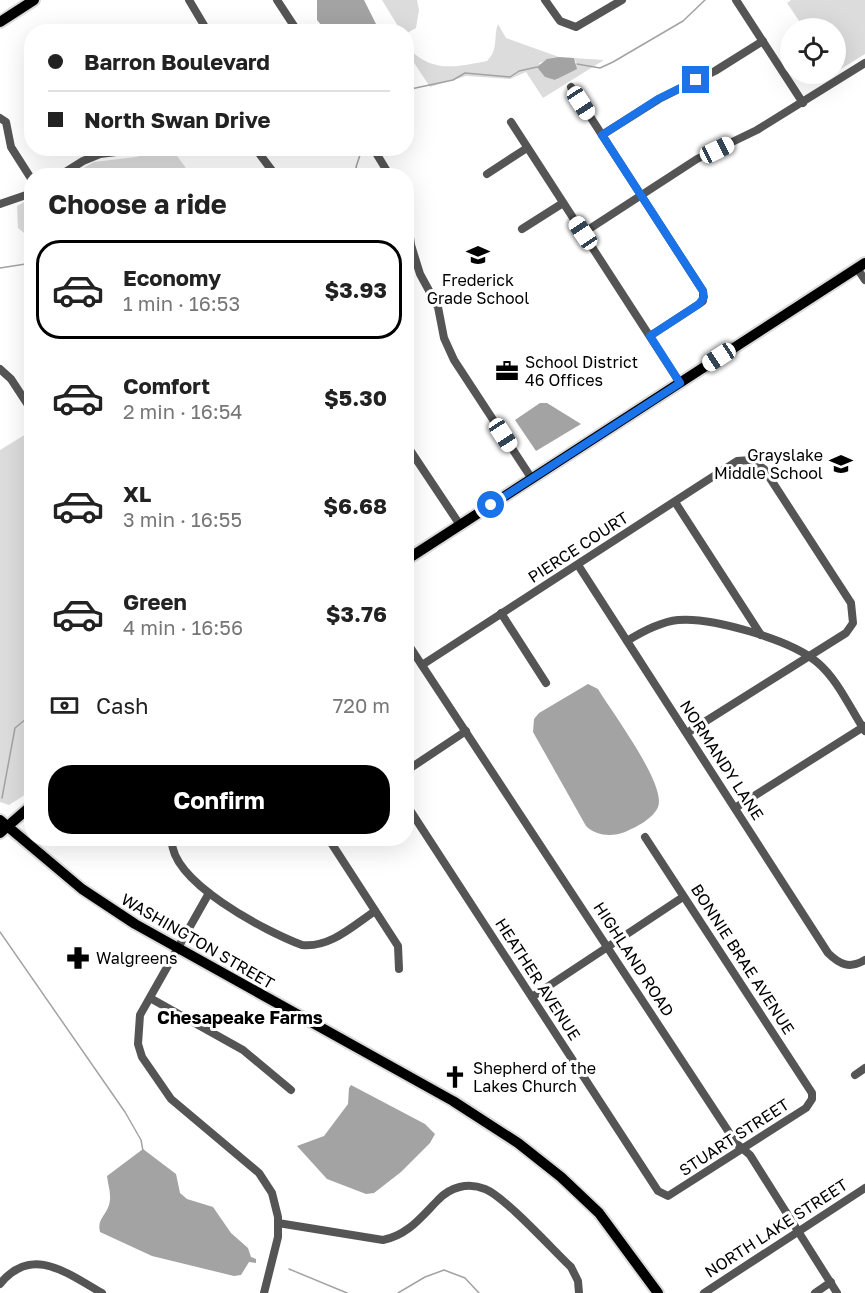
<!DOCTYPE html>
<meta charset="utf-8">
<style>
body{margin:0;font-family:"Golos Text",sans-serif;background:#f6f6f6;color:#222;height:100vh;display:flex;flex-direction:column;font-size:22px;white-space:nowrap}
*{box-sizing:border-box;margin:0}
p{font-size:20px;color:#767676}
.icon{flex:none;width:33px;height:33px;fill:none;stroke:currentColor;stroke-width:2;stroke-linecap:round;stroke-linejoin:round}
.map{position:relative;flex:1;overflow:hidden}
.details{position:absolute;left:24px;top:168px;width:390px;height:678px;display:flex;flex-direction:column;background:#fff;border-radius:24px;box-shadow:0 6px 24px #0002}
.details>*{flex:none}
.guide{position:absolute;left:24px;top:24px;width:390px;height:132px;border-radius:24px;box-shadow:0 6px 24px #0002;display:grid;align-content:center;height:132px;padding:0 24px;background:#fff}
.buttons{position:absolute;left:780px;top:18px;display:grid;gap:12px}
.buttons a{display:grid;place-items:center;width:66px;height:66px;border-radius:50%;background:#fff;box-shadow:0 6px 24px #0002;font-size:30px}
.end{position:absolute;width:27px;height:27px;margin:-14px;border:8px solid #1a73e8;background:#fff;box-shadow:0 0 0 3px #fff}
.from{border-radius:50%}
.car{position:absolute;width:18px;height:36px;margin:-18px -9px;border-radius:8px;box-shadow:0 0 4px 2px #0007;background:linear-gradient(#fff 24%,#345 0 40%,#fff 0 76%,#345 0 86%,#fff 0)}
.guide b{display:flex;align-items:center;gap:21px;height:57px;font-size:22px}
.guide b+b{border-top:2px solid #e0e0e0}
.guide i{width:15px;height:15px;background:#222}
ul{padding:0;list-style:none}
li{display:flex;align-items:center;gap:18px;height:99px;margin:0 12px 9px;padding:0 12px;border:3px solid transparent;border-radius:24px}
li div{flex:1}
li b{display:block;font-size:22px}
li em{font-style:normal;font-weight:700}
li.on{border-color:#000}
li>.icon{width:54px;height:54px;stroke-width:1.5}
h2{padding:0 24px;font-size:27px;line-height:72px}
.pay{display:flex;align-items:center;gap:15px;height:66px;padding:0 24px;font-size:22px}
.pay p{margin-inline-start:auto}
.primary-button{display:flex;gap:12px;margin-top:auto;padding:12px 24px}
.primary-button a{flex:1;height:69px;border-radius:24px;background:#000;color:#fff;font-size:24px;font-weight:700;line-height:69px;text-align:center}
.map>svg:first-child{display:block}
.green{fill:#dcdcdc}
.water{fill:#a3a3a3}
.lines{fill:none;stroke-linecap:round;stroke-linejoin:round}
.stream{stroke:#a3a3a3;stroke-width:1.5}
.major-casing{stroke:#dbdbdb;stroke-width:14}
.minor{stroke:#555;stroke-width:8}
.major{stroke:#000;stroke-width:10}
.route{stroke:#1a73e8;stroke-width:8}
.labels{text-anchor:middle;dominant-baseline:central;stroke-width:6;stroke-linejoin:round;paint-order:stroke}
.poi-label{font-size:16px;fill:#000;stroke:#fff;text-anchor:start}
.street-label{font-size:16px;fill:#000;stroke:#fff}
.neighbourhood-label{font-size:18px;font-weight:bold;fill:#000;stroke:#fff}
</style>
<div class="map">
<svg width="865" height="1293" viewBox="0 0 865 1293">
<rect width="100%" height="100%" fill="#fff"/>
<g class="green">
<polygon points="382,0 417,0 419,10 416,28 407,33 401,31"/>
<polygon points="791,0 865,0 865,54 836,72 836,28 804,28 787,3"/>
<path d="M498 24 506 38 559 57 539 63 545 77 556 80 577 64 574 58 604 60 543 98 526 72 510 79 466 76 430 87 407 52 409 49C433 73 456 67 487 61 499 49 493 38 498 24Z"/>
<polygon points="165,148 172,149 191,175 69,176 94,162 136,157"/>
<polygon points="31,198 31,239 18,228 17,206"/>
<polygon points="31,431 31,791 9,805 0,802 0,450"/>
</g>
<g class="water">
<polygon points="317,0 364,0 376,24 383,31 326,31 317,20"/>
<polygon points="559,57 574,58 577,69 555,80 545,77 537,67 547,59"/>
<polygon points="540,403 547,403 581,424 536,451 515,420"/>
<path d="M588 684 598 689C611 711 667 785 658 807 653 819 636 827 625 832 612 837 596 836 586 826L533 732 534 719 539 713Z"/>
<polygon points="351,1085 425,1124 435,1134 430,1143 401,1172 374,1193 366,1194 327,1179 297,1146 324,1136 348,1104 349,1088"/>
<path d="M143 1149 176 1174 180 1193 187 1199 213 1207 231 1233 248 1248 251 1257 256 1259V1263L249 1262 241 1275 234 1276 152 1256 100 1232C97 1219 105 1217 109 1205 112 1194 108 1186 107 1176Z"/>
</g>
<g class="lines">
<g class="stream">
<polyline points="577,64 600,68 613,62 683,21 705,0"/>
<polyline points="406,90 453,80 465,73 510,77 519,71 537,67"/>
<polyline points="360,176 356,167 362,149"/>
<polyline points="0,268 32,263"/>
<polyline points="2,798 15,728 32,714"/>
<polyline points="0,932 125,1112 141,1140 143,1151"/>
<polyline points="289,1269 347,1293"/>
<polyline points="398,1293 425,1277 444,1270 465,1278 479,1293"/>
</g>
<g class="major-casing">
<g id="major">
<polyline points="0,22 34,0"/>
<polyline points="406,560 865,263"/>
<polyline points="0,820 82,889 135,924 453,1101 518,1143 561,1177 599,1213 658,1293"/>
<polyline points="0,833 32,805"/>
</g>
</g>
<g class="minor">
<polyline points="189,0 208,32"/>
<polyline points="277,0 298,32"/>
<polyline points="545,0 560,21 576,27 622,0"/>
<polyline points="736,0 803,103"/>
<polyline points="571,87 703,291 703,301 699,304 650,336"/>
<polyline points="0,118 6,122 11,147 32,180"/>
<polyline points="511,122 680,383"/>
<polyline points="602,135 659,99 715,71 763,41"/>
<polyline points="255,148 276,176"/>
<polyline points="373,148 390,176"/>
<polyline points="487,174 527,148"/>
<polyline points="59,176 83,161 100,154 149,148"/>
<polyline points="0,204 32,193"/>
<polyline points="406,206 411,245 420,274 438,307 444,338 454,360 532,479"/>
<polyline points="522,229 563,203"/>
<polyline points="583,233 697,159 757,130 865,63"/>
<polyline points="857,268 865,280"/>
<polyline points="0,369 11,379 32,411"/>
<polyline points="406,444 460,525"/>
<polyline points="675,502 761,635"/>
<path d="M578 565 828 953C840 965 850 969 865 960"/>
<polyline points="501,613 546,683"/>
<polyline points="406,641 736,1143 750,1155 837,1293"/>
<path d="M627 641C643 631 660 622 678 620 712 617 792 640 818 663 838 680 851 710 865 731"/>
<polyline points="422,665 737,461 751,460 764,469 851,603 853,623 846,633 687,733"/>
<polyline points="406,771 466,731"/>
<polyline points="406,804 658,1191 668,1196 806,1108 812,1099 812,1093 645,837"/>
<polyline points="735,808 865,726"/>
<path d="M172 838C168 881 267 932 302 945 330 948 353 926 375 911"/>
<polyline points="328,838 398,946 399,969"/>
<polyline points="209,893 140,1015 138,1044 142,1057 171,1099 259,1173 272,1193 278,1217 278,1237 264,1293"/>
<polyline points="532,997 683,897"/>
<polyline points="150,998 243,1050 291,1090"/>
<polyline points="855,1075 865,1068"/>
<path d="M278 1223 383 1240C408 1235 421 1217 438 1200 450 1187 468 1182 485 1189 505 1197 552 1249 571 1267L578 1281 579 1293"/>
<path d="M0 1284C32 1244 68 1274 102 1293"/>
<polyline points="704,1293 865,1188"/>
<polyline points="815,1293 831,1282"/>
</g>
<use href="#major" class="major"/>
</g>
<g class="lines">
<polyline class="route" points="491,505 680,383 650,336 699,304 704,297 703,291 602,135 658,99 696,80"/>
</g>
<defs>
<g id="school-bare" transform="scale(1.8)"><path d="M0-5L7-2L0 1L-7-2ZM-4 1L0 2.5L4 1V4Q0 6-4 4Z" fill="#000" stroke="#fff" stroke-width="2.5" paint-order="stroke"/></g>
<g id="office-bare" transform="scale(1.8)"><path d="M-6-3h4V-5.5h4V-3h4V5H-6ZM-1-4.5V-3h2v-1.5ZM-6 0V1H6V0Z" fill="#000" stroke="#fff" stroke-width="2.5" paint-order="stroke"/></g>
<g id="pharmacy-bare" transform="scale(1.8)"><path d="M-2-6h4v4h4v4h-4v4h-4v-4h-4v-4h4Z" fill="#000" stroke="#fff" stroke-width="2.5" paint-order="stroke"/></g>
<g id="church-bare" transform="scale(1.8)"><path d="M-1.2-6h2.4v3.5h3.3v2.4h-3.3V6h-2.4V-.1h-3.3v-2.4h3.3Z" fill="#000" stroke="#fff" stroke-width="2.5" paint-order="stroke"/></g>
</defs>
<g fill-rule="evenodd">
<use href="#school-bare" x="478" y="255"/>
<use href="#office-bare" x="507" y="371"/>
<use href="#school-bare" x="841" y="464"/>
<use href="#pharmacy-bare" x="78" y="958"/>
<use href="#church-bare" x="455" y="1077"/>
</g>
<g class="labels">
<g class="poi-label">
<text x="478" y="280" text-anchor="middle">Frederick<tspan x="478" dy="18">Grade School</tspan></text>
<text x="525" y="362">School District<tspan x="525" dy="18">46 Offices</tspan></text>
<text x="823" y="455" text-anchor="end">Grayslake<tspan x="823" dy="18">Middle School</tspan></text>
<text x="96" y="958">Walgreens</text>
<text x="473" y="1068">Shepherd of the<tspan x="473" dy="18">Lakes Church</tspan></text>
</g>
<g class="street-label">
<text transform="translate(578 547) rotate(-33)">PIERCE COURT</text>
<text transform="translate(722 760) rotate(57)">NORMANDY LANE</text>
<text transform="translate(198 941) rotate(30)">WASHINGTON STREET</text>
<text transform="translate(634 959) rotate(57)">HIGHLAND ROAD</text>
<text transform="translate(743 959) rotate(57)">BONNIE BRAE AVENUE</text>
<text transform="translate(538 979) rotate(57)">HEATHER AVENUE</text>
<text transform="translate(734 1137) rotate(-33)">STUART STREET</text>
<text transform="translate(776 1228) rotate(-33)">NORTH LAKE STREET</text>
</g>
<g class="neighbourhood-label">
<text x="240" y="1017">Chesapeake Farms</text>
</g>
</g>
</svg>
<div class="buttons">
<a><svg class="icon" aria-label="locate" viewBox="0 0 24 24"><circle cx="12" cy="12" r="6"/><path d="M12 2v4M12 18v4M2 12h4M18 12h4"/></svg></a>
</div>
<i class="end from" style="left:491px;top:505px"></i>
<i class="end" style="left:696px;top:80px"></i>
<i class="car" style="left:581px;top:103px;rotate:147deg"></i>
<i class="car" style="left:717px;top:150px;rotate:64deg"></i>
<i class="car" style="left:583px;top:233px;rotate:326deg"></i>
<i class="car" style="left:719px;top:357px;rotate:237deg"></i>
<i class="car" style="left:503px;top:435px;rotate:147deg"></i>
<div class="guide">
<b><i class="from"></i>Barron Boulevard</b>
<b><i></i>North Swan Drive</b>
</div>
<section class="details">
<h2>Choose a ride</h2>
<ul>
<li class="on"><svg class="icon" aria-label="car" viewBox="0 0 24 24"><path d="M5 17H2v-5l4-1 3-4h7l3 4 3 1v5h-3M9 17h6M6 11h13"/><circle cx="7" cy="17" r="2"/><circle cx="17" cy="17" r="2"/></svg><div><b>Economy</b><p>1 min · 16:53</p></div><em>$3.93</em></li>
<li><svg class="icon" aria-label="car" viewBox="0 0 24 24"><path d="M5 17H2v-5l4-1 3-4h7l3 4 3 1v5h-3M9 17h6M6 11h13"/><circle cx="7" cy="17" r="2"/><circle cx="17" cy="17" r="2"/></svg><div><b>Comfort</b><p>2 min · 16:54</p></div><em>$5.30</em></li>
<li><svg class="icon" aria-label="car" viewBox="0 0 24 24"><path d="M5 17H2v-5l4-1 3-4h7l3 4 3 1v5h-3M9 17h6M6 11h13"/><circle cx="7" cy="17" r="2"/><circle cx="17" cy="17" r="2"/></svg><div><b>XL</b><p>3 min · 16:55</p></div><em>$6.68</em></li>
<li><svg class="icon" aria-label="car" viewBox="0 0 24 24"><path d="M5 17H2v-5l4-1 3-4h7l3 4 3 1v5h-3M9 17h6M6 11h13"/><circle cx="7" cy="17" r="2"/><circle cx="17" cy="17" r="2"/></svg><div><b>Green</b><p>4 min · 16:56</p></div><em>$3.76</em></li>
</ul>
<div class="pay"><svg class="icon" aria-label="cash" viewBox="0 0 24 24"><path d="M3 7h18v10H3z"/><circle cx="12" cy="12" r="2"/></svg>Cash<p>720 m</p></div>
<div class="primary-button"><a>Confirm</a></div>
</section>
</div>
